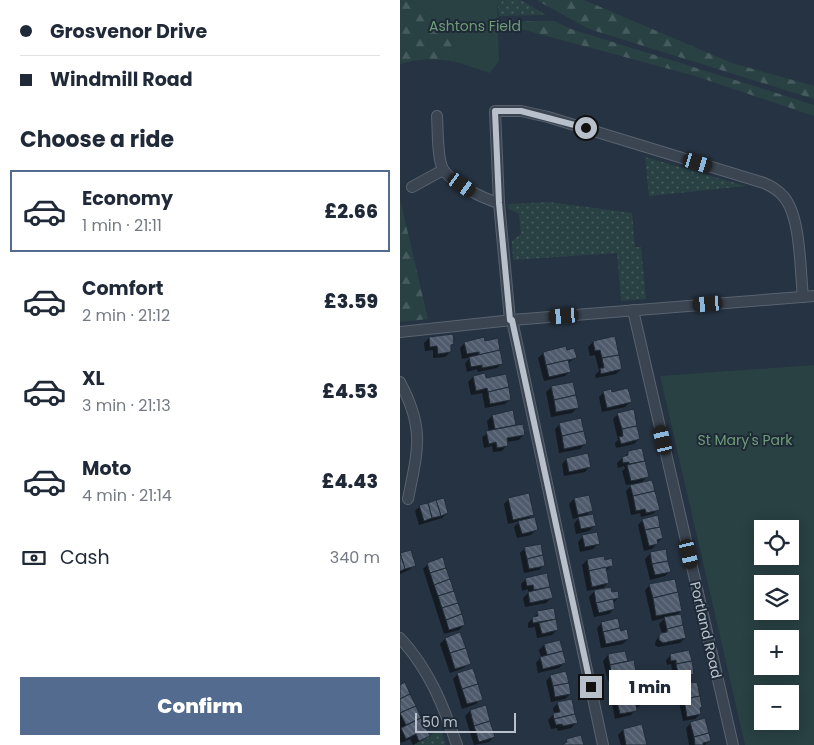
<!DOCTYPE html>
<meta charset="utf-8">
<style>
body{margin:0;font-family:Poppins,sans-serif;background:#f2f2f3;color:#1f2937;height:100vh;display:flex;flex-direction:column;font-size:19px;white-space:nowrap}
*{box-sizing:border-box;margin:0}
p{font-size:16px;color:#747a83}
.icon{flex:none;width:28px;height:28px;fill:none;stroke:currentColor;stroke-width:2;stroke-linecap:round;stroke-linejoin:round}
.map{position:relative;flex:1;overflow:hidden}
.details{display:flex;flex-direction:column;background:#fff;width:400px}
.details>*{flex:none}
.guide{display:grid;align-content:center;height:110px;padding:0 20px;background:#fff}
.fabs{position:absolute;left:354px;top:520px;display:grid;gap:10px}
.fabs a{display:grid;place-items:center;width:45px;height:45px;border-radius:0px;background:#fff;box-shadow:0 2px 12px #0003;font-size:25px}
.scale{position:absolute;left:15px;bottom:12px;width:101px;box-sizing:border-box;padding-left:5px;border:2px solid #b8c0cc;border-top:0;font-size:14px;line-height:18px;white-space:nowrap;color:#b8c0cc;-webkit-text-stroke:4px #1f2a37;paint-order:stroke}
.end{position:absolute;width:22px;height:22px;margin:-11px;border:6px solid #b8c0cc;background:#111;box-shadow:0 0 0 2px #111}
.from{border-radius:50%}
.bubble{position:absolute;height:35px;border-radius:0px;background:#fff;box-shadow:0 2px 12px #0003;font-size:16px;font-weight:800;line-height:35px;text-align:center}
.car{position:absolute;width:15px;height:30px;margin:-15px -8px;border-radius:6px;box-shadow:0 0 4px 1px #0007;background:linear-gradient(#222 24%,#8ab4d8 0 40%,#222 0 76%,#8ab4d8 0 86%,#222 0)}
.guide b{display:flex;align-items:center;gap:18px;height:48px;font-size:19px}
.guide b+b{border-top:1px solid #e0e1e3}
.guide i{width:12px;height:12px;background:#1f2937}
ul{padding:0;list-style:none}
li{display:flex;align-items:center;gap:15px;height:82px;margin:0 10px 8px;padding:0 10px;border:2px solid transparent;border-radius:0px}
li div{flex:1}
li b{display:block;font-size:19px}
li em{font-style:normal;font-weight:800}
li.selected{border-color:#526b8e}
li>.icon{width:45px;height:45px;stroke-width:1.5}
h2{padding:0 20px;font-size:22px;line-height:60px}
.pay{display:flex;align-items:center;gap:12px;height:55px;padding:0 20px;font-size:19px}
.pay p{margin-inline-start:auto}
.cta{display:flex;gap:10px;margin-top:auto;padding:10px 20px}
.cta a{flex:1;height:58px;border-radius:0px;background:#526b8e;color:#fff;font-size:20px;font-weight:800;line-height:58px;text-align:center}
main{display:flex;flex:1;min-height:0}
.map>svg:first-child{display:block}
.grass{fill:url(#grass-dots)}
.forest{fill:url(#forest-firs)}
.green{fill:#294143;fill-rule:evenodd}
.shadow{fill:#0007}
.building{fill:url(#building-back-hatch);stroke:#212c39}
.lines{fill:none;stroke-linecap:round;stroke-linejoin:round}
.minor-casing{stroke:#59636f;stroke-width:12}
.minor{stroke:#3b4552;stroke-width:10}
.route{stroke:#b8c0cc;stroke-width:6}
.labels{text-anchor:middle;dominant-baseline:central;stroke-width:4;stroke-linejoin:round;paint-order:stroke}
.park-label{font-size:14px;fill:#6f9c78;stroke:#1f2a37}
.street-label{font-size:14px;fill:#b8c0cc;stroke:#1f2a37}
</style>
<main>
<section class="details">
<div class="guide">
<b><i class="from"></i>Grosvenor Drive</b>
<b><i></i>Windmill Road</b>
</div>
<h2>Choose a ride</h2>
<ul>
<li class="selected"><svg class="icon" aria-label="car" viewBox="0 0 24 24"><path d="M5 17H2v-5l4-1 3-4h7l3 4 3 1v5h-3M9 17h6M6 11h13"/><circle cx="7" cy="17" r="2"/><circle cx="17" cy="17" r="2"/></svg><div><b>Economy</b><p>1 min · 21:11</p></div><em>£2.66</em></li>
<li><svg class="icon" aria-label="car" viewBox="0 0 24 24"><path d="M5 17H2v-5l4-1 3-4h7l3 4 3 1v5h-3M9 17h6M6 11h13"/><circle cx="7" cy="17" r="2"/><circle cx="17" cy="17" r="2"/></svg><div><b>Comfort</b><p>2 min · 21:12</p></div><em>£3.59</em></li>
<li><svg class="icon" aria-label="car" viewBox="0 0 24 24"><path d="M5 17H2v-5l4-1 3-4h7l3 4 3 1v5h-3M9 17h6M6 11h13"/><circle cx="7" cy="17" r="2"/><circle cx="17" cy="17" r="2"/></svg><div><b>XL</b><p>3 min · 21:13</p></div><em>£4.53</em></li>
<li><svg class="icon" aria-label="car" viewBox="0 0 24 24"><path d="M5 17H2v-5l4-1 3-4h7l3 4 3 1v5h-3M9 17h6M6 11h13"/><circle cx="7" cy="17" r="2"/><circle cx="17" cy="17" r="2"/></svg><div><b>Moto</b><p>4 min · 21:14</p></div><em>£4.43</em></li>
</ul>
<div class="pay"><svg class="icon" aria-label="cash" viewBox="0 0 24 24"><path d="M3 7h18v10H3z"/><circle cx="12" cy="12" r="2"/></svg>Cash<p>340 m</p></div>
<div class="cta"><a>Confirm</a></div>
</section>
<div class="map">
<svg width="414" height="745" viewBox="0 0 414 745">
<defs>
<pattern id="grass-dots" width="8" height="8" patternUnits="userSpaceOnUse" patternTransform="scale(1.25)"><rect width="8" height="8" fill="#294143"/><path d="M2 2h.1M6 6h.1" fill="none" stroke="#465b5d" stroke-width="1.8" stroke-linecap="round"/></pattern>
<pattern id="forest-firs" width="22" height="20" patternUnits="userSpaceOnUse" patternTransform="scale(1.25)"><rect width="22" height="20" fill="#294143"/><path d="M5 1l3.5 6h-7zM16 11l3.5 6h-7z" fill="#465b5d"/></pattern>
<pattern id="building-back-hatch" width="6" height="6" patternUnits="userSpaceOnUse" patternTransform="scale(1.25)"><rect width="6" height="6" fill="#505c6d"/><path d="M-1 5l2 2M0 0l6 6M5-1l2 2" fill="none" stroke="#677281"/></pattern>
</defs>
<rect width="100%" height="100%" fill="#263342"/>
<g class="grass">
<polygon points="97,0 121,0 146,15 99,16"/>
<polygon points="245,157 346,186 249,196"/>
<polygon points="149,202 232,213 235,247 241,247 246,299 221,301 217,253 113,260 112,241 121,234 119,214 109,209 108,204"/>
<polygon points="41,730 46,745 15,745 14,743"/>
</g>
<g class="forest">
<path d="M0 0H9L50 28 56 62C33 58 23 58 0 64Z"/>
<polygon points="136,0 184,0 332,63 414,86 414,99 189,29"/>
<polygon points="128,21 154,21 171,29 380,94 414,105 414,116 295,76 99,23"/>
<polygon points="0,201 1,203 28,319 0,322"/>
</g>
<g class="green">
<polygon points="9,0 97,0 99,61 90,73 56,62 50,28"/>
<path d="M414 365V745H345L260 376ZM362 529H390V556H362ZM362 584H390V611H362ZM362 639H390V666H362ZM362 694H390V721H362Z"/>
</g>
<g class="shadow">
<polygon points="29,338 53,344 50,347 50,352 45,357 33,358 33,350 25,351 24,343"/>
<polygon points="193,342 221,369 216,374 196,378 195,375 199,371 195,355 190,356 188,347"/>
<polygon points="65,343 102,363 97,368 78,372 77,369 67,372 65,363 71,357 62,359 60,348"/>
<polygon points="166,351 175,358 168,363 170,371 165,376 144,381 138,358 144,353"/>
<polygon points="73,377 110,399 105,404 85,408 82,393 71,395 68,382"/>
<polygon points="152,387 177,408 172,413 151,417 146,392"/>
<polygon points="204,392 230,402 225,407 202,412 199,397"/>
<polygon points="112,412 115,427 124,434 119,440 106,442 107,445 102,451 93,452 92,446 84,448 82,437 89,432 87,421 92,416"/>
<polygon points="218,414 239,439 234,444 216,448 215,443 218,440 213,419"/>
<polygon points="160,424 185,444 180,449 159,453 155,429"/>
<polygon points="241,450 247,477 240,484 258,509 253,514 241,517 240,513 231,515 226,491 233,484 226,485 222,471 225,469 224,466 218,468 217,463 228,453"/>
<polygon points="167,459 190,466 185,472 164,476 162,464"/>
<polygon points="109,499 133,514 127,520 136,530 131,535 117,538 114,527 120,521 108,524 104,504"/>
<polygon points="174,499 191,511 185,517 194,526 189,531 176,534 174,524 180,517 173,519 169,504"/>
<polygon points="20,506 47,513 42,518 19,525 15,511"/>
<polygon points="243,520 262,538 252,549 244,551 238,525"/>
<polygon points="183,536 198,544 193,549 180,552 178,542"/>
<polygon points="125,548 144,565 139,570 124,573 120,553"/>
<polygon points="250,554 270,571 265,576 250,580 245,559"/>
<polygon points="0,555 15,565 9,570 0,574"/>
<polygon points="187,560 204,561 212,565 206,571 208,583 201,590 218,598 213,603 214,609 209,614 194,617 189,597 197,589 187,591 182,565"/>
<polygon points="28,564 64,625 59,630 44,634 23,569"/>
<polygon points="146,575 151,598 146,603 125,607 123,598 128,593 128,589 122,591 121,584 126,579"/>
<polygon points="250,585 281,611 276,616 285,638 280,643 258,647 255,645 256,640 262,634 259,624 265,618 252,621 245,590"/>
<polygon points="153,610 157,630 152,635 137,638 135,627 128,628 128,623 138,613"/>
<polygon points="202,623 228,639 223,644 201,648 197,628"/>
<polygon points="45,639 69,663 64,668 50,673 40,644"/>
<polygon points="159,641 164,663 159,668 138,673 136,663 141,657 139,650 144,645"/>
<polygon points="224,652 227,663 235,671 230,676 208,681 203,661 208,655"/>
<polygon points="271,655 293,673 288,678 274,681 271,664 267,665 266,660"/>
<polygon points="58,674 81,699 76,704 62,709 53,679"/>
<polygon points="151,676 170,694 165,699 151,702 146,681"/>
<polygon points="276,683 299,709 300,714 295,719 283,721 278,698 273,699 271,688"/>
<polygon points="4,684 28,735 23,740 13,745 10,739 1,743 0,741 0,686"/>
<polygon points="215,687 238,695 244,703 235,709 231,715 215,719 210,692"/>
<polygon points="158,703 176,723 171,728 158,731 157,728 151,729 148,720 154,714 153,708"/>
<polygon points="85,707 94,737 89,742 74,745 65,716 70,711"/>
<polygon points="291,723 309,741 305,745 289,745 286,728"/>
<polygon points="223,730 245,745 221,745 218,735"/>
</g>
<g class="building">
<polygon points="53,334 54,344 51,345 51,352 38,354 37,346 30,347 29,337"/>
<polygon points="215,336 219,355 202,358 200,350 195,351 193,341"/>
<polygon points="84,337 85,341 98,338 100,350 79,355 79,352 67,354 64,342"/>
<polygon points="166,346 167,350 174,348 177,358 146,365 143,352"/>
<polygon points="100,350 103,364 82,368 82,365 71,367 69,357"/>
<polygon points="219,355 222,369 201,374 200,368 204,368 202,358"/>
<polygon points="168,360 171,372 149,377 146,365"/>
<polygon points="85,373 86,378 106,374 109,387 88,392 87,388 76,391 73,376"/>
<polygon points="173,382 176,395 154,400 151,386"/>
<polygon points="109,387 111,400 90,404 88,392"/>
<polygon points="228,388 232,402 207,408 203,391 211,389 212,392"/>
<polygon points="176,395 179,408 156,412 154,400"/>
<polygon points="234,409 237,426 222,429 217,413"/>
<polygon points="113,410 116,425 95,429 92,415"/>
<polygon points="181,418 184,431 162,436 159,423"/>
<polygon points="123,424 125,435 107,438 108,446 97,448 96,442 89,444 86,431"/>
<polygon points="237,426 240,439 221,444 219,437 223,436 222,429"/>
<polygon points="184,431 187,444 164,449 162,436"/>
<polygon points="242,448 245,461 229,464 229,462 223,463 222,457 228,455 228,451"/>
<polygon points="188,453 191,467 169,472 166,458"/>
<polygon points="245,461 249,477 231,481 227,465"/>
<polygon points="252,480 255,491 233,496 230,485"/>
<polygon points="255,491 260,510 246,513 245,509 236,511 233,496"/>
<polygon points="129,493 134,515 113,520 108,498"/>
<polygon points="189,495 193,511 178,515 174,498"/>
<polygon points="44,498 48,513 41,516 36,500"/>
<polygon points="36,500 41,516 32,518 28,503"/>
<polygon points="28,503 32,518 24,521 19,505"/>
<polygon points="193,514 196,526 181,529 178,517"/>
<polygon points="258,515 260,527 245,530 242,519"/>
<polygon points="135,517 138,530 122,534 118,521"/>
<polygon points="260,527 263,538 257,540 258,544 249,546 245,530"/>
<polygon points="197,532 200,544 185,547 182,535"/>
<polygon points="141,544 143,555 127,559 124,547"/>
<polygon points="266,549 268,561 252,564 250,552"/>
<polygon points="11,550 16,566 5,569 0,553"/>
<polygon points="0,553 5,569 0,571"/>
<polygon points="143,555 145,566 129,569 127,559"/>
<polygon points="204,556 205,560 212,558 213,566 189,571 187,559"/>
<polygon points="43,557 46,568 30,573 27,563"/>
<polygon points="268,561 271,572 255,575 252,564"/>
<polygon points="206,567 209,583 192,587 189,571"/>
<polygon points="46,568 50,579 34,585 30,573"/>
<polygon points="147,573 150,587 134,590 133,585 127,586 125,578"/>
<polygon points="50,579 54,591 38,596 34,585"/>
<polygon points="275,579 278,592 253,598 249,584"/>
<polygon points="150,587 153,598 130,603 128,592"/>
<polygon points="211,587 212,592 218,591 219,598 196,603 194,590"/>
<polygon points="54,591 58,603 42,608 38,596"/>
<polygon points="278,592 282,611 256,616 253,598"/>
<polygon points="213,599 215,609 199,613 196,603"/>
<polygon points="58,603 62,614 46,620 42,608"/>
<polygon points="154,608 156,619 133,623 132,617 138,616 137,611"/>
<polygon points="62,614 65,625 49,630 46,620"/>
<polygon points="281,614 283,625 267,629 264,617"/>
<polygon points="218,618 220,628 203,632 201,622"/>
<polygon points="156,619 158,630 142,634 139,623"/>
<polygon points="283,625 286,638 263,643 259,640 259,636 261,633 267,632 267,629"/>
<polygon points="220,628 221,631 227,629 229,639 206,644 203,632"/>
<polygon points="60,632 66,648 50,653 45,638"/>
<polygon points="160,640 163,651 147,655 144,644"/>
<polygon points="66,648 71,664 55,669 50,653"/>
<polygon points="289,650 292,661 276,664 276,660 271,661 270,654"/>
<polygon points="163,651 166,663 143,669 140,657"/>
<polygon points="225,651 228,661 210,665 208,654"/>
<polygon points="234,660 236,672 212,677 210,665"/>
<polygon points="292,661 294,674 279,677 276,664"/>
<polygon points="73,668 78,684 62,689 57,673"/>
<polygon points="166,671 169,683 153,686 150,675"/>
<polygon points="291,679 292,683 297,682 300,696 284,699 283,694 278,695 276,682"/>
<polygon points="237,681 239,693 216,698 214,686"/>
<polygon points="5,682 10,694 0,699 0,685"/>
<polygon points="169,683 171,694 155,697 153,686"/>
<polygon points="78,684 83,700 67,704 62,689"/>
<polygon points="243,692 245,704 236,705 237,711 220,714 216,698"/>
<polygon points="10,694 16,706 0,713 0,699"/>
<polygon points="300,696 302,707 300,708 301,714 287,717 284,699"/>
<polygon points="172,699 175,714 154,719 153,713 160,712 157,702"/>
<polygon points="86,705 90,721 74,726 70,710"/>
<polygon points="16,706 21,718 6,725 0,713"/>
<polygon points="175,714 178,723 163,726 162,724 156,725 154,719"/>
<polygon points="21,718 30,736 19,741 16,734 6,739 1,728"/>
<polygon points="305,718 309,733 294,737 290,722"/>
<polygon points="90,721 95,737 79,742 74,726"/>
<polygon points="242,724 247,745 226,745 223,729"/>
<polygon points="309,733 311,741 303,743 303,745 295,745 294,737"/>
<polygon points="181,735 184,745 162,745 167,742 166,739"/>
</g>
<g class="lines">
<g class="minor-casing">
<g id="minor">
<path d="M37 116C38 129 37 158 43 169 51 183 84 199 99 203"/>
<polyline points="12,187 43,170"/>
<polyline points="233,310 333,745"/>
<path d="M110 320 99 203 95 111H121L148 117 364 183C371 186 378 190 383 196 401 215 400 270 403 297"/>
<polyline points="112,320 203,745"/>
<polyline points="0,332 112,320 414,296"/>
<path d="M0 382C25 429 18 449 8 499"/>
<path d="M0 638C29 669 43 705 57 745"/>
</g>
</g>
<use href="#minor" class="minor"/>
</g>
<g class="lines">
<polyline class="route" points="186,128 121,111 95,111 99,203 110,320 112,320 191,687"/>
</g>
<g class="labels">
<g class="park-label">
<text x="75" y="26">Ashtons Field</text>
<text x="345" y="440">St Mary's Park</text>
</g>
<g class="street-label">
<text transform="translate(306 630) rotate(77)">Portland Road</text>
</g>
</g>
</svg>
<div class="fabs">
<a><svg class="icon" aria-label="locate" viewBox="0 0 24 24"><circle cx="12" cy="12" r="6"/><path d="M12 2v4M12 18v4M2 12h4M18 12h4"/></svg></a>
<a><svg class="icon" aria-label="layers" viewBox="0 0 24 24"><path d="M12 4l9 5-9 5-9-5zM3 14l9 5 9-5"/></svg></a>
<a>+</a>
<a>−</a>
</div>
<div class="scale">50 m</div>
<i class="end from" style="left:186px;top:128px"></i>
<i class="end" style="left:191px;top:687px"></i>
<div class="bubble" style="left:209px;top:670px;width:82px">1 min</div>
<i class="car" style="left:298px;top:163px;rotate:107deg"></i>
<i class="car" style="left:62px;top:185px;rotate:125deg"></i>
<i class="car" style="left:308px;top:304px;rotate:265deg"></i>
<i class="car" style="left:164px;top:316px;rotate:265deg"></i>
<i class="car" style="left:263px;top:440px;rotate:347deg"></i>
<i class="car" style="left:289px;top:554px;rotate:167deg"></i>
</div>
</main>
